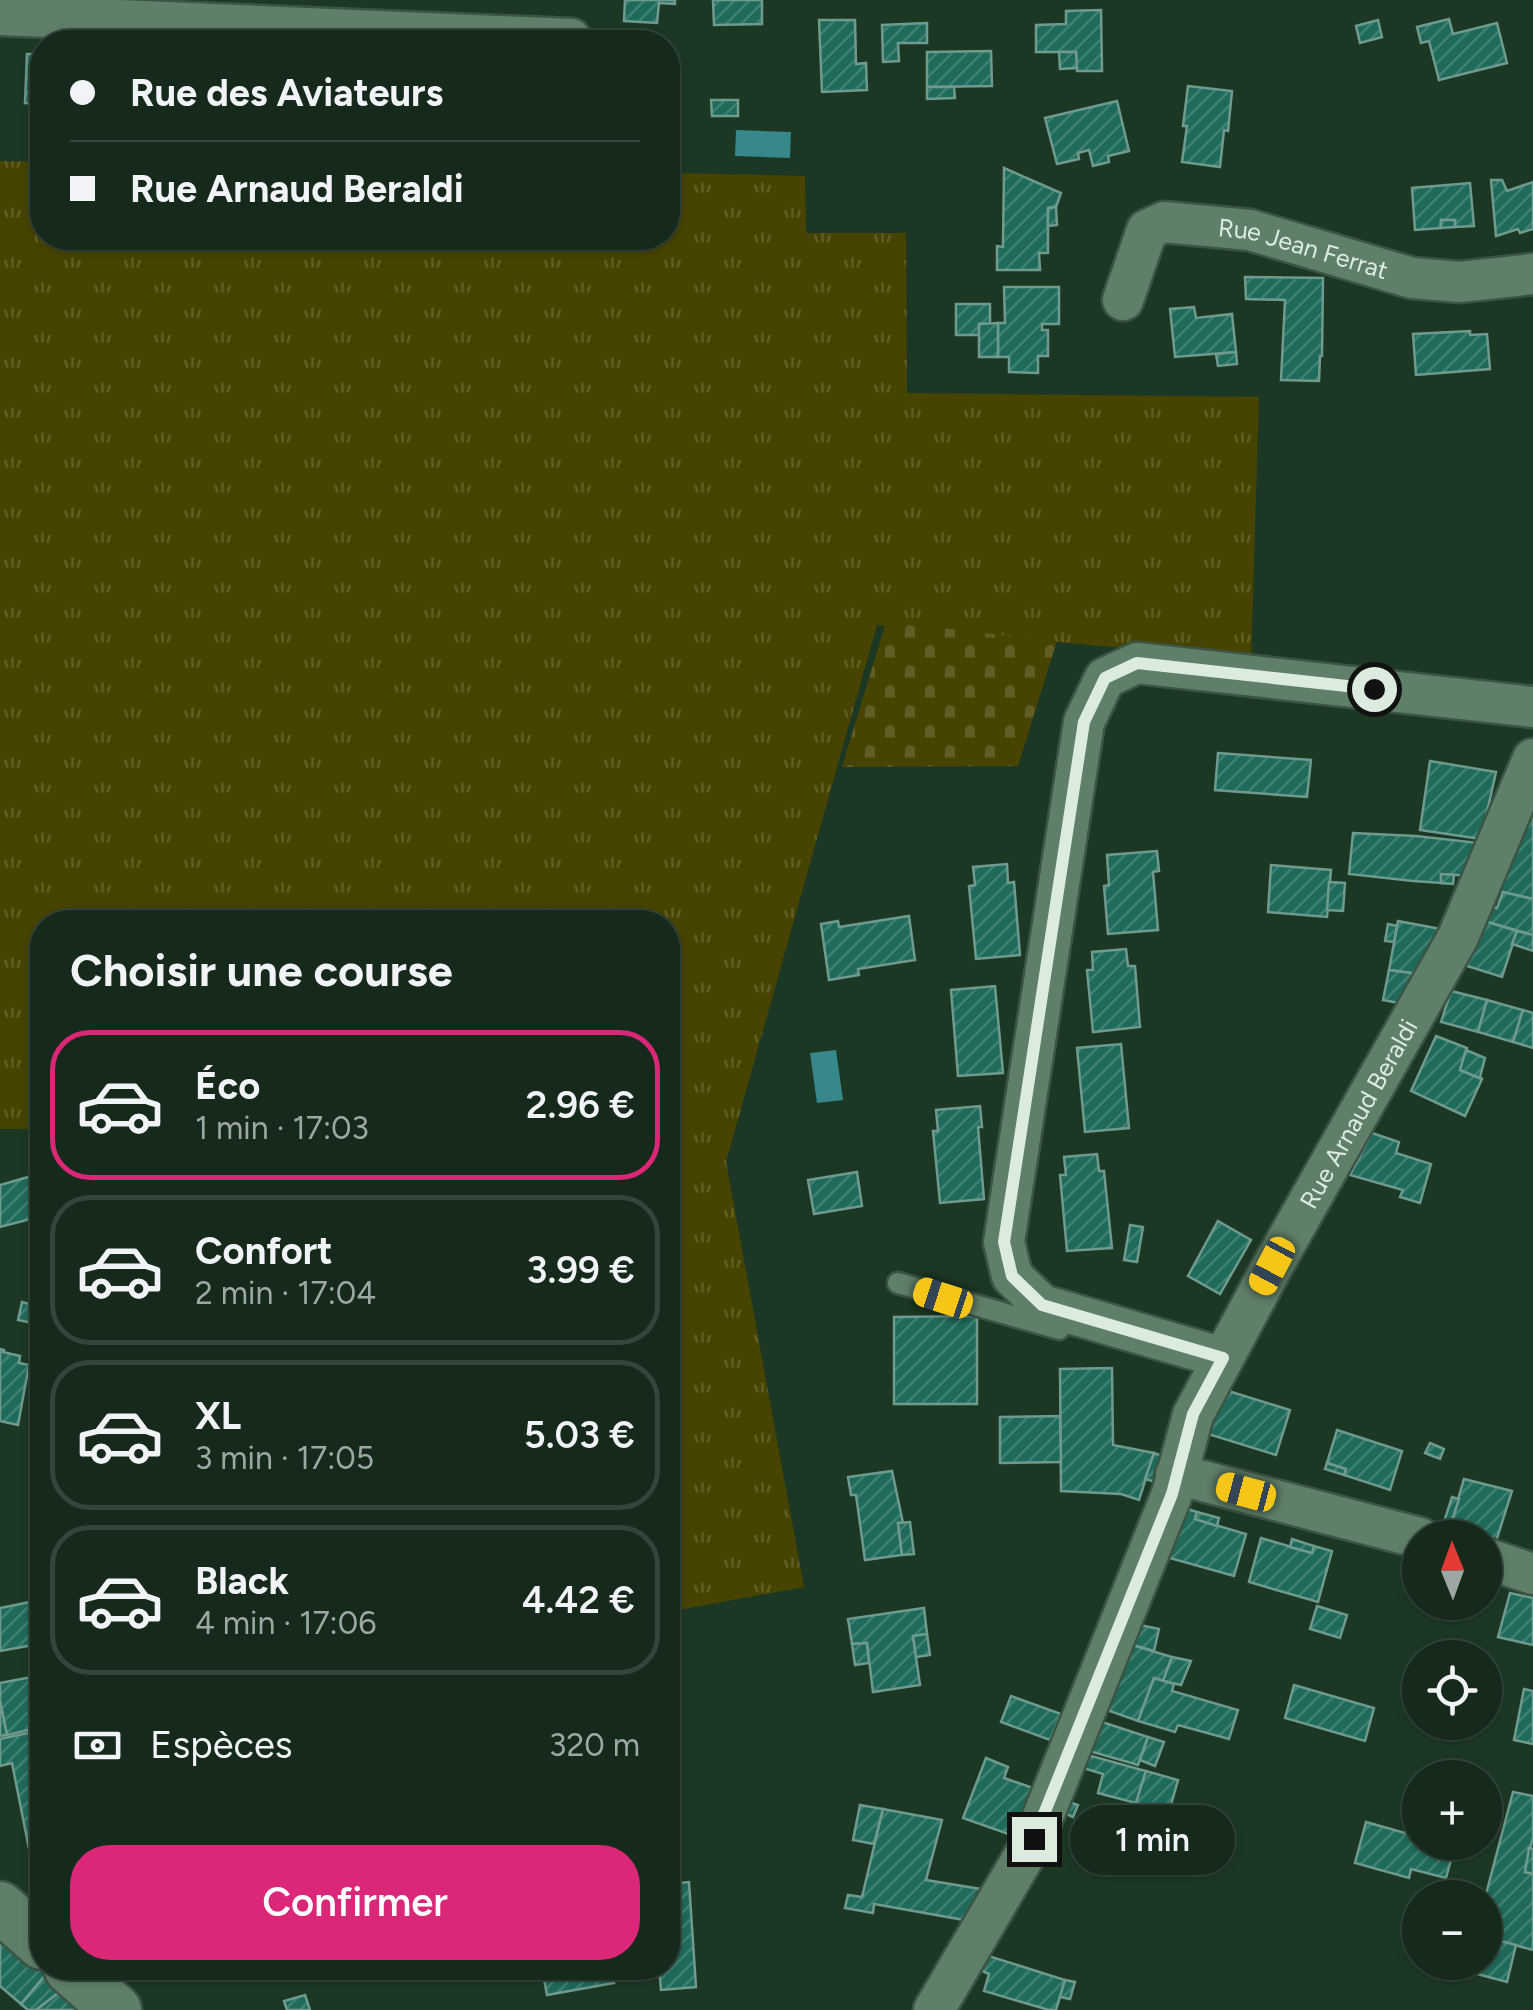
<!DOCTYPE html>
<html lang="fr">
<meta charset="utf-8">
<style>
body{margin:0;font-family:Figtree,sans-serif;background:#1e3224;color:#f1f3f6;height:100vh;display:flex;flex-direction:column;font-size:38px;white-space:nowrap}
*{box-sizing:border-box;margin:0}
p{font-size:32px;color:#9da7a3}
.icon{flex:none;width:55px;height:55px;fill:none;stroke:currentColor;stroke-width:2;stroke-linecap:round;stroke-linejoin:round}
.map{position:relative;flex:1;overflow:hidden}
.sheet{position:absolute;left:30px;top:910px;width:650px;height:1070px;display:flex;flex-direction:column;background:#152a1b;border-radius:40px;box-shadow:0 2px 8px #0004,0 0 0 2px #34463a}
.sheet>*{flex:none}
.banner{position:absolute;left:30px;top:30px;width:650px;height:220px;border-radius:40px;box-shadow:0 2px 8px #0004,0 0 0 2px #34463a;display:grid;align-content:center;height:220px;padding:0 40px;background:#152a1b}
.needle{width:65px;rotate:359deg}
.buttons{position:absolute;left:1402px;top:1520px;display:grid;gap:20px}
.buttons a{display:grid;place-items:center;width:100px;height:100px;border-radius:50%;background:#152a1b;box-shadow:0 2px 8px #0004,0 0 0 2px #34463a;font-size:50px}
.end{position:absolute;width:45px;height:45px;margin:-22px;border:12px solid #dbecdf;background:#111;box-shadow:0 0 0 5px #111}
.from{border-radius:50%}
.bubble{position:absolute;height:70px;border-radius:35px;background:#152a1b;box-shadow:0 2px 8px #0004,0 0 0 2px #34463a;font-size:32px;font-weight:600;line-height:70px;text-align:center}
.car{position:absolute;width:30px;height:60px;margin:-30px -15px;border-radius:12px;box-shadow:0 0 8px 2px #0007;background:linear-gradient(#f5c518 24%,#345 0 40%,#f5c518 0 76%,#345 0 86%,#f5c518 0)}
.banner b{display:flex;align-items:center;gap:35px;height:95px;font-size:38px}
.banner b+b{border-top:2px solid #34463a}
.banner i{width:25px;height:25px;background:#f1f3f6}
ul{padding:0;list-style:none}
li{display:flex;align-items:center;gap:30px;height:150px;margin:0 20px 15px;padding:0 20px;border:5px solid #34463a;border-radius:40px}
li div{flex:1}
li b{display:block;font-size:38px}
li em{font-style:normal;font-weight:600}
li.on{border-color:#db2777}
li>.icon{width:90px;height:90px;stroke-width:1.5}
h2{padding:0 40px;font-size:45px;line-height:120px}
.pay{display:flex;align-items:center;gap:25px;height:110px;padding:0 40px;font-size:38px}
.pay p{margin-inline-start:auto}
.button{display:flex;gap:20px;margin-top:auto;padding:20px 40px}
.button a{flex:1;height:115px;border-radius:40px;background:#db2777;color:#fff;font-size:40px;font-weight:600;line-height:115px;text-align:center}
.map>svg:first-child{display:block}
.grass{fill:url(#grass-tufts)}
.cemetery{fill:url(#cemetery-stones)}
.water{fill:#37888a}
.building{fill:url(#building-hatch);stroke:#6f9a8e;stroke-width:2.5}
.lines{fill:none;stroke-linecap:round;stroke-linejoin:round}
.service-casing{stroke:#3b5444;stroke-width:25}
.minor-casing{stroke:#3b5444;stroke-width:45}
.tertiary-casing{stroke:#3b5444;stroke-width:55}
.service{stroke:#607f68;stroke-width:20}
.minor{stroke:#607f68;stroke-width:40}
.tertiary{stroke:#607f68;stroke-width:50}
.route{stroke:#dbecdf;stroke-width:12}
.labels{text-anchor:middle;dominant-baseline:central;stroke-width:10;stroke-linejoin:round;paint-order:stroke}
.street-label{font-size:25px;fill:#dbecdf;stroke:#112e1b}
</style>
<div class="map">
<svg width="1533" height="2010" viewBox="0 0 1533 2010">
<defs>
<pattern id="grass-tufts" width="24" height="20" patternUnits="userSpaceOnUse" patternTransform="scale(2.5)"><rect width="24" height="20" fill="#474300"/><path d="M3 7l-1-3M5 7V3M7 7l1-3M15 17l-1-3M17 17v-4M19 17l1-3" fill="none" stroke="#615e25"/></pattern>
<pattern id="cemetery-stones" width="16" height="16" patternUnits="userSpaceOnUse" patternTransform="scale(2.5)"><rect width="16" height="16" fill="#474300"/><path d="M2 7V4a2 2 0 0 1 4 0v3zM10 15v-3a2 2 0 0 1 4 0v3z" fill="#615e25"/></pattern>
<pattern id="building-hatch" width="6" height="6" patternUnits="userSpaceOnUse" patternTransform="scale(2.5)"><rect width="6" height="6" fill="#1f6b5b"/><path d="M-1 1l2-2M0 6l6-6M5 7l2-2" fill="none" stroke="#3f8072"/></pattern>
</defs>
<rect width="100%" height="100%" fill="#1c3824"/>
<polygon class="grass" points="0,161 42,162 42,238 668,238 668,173 805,176 806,233 906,233 907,393 1259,397 1251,660 877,625 726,1162 804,1587 668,1612 668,922 42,922 42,1129 0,1129"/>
<polygon class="cemetery" points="886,622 1057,641 1018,766 842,767"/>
<g class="water">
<polygon points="736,130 791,132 790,158 735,156"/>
<polygon points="836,1050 843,1100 817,1103 810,1053"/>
</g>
<g class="building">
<polygon points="625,0 675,0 675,4 659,3 657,23 624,21"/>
<polygon points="713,0 762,0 762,24 714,25"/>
<polygon points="1101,10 1102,71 1077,71 1076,52 1036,52 1036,25 1066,24 1066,11"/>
<polygon points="1449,19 1453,34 1497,23 1507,63 1439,80 1429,41 1421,43 1417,27"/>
<polygon points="819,20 855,20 856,64 866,63 867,90 822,92"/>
<polygon points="1378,20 1382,37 1360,43 1356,26"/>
<polygon points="927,23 927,43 898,43 899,61 883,62 882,25"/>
<polygon points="991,51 992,86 927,87 927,52"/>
<polygon points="1059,52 1076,52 1077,68 1060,69"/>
<polygon points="27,54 42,54 42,104 25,103"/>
<polygon points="668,75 672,76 669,131 668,130"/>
<polygon points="1188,86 1232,91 1228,131 1224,130 1220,167 1182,162 1187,126 1183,126"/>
<polygon points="927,87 954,87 955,98 927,99"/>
<polygon points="711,100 738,100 738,116 712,116"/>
<polygon points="1117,101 1129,151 1108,156 1109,162 1093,166 1089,150 1078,153 1079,159 1057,164 1045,118"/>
<polygon points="1004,168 1061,193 1056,207 1048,208 1048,253 1039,253 1040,270 997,270 997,246 1003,247"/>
<polygon points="1491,180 1502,180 1507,191 1533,182 1533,229 1520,233 1518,229 1496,236"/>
<polygon points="1470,183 1474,226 1455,227 1455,220 1441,220 1441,228 1415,230 1412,188"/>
<polygon points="1056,207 1057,225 1048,226 1048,208"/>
<polygon points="1441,220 1455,220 1455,227 1441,228"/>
<polygon points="1245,277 1323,278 1322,356 1320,356 1319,381 1281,380 1285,300 1246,299"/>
<polygon points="1004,287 1059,287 1059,324 1042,324 1042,330 1048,330 1048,356 1038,356 1038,373 1009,372 1009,357 998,357 998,323 1005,323"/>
<polygon points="956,304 990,304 990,324 979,324 979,335 956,335"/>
<polygon points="1194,307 1196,318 1232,314 1236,352 1175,357 1170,309"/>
<polygon points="998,323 998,357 979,357 979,324"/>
<polygon points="1470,331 1470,335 1487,334 1490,369 1416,375 1413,334"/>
<polygon points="1236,352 1237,364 1218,366 1216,354"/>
<polygon points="1218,753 1311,760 1307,797 1215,790"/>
<polygon points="1430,761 1496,772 1481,839 1420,830"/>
<polygon points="1533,792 1533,899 1493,890"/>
<polygon points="1353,833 1416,836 1479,843 1471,876 1441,874 1441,883 1413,881 1349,874"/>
<polygon points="1157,851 1159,871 1153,872 1158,930 1108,934 1104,886 1109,885 1107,855"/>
<polygon points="1007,864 1008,883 1014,882 1020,955 976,959 969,886 975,885 973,867"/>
<polygon points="1271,865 1331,870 1327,917 1268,912"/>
<polygon points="1441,874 1454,875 1453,884 1441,883"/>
<polygon points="1329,882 1345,883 1343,911 1327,910"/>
<polygon points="1503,892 1533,899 1533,935 1481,920 1491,907 1497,908"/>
<polygon points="909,916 915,960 858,969 859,975 829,980 821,924 838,921 839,927"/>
<polygon points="1398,921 1446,930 1425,975 1389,970"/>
<polygon points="1484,921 1517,931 1502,977 1467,966"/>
<polygon points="1388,924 1397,926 1394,942 1385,941"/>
<polygon points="1517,931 1533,935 1533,951 1512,944"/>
<polygon points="1126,949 1128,966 1135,966 1140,1027 1093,1032 1087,970 1093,970 1092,952"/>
<polygon points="1389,970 1425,975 1409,1005 1383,1000"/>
<polygon points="995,986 1003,1073 958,1076 951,990"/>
<polygon points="1451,991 1487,1000 1478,1032 1441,1022"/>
<polygon points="1487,1000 1523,1010 1513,1042 1478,1032"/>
<polygon points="1523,1010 1533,1013 1533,1048 1513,1042"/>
<polygon points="1436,1036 1467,1048 1460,1070 1482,1079 1465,1116 1411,1091"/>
<polygon points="1121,1044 1129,1128 1085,1132 1077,1048"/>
<polygon points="1466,1050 1485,1058 1480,1077 1482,1079 1460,1070"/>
<polygon points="980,1106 982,1127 978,1127 984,1199 940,1203 933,1131 938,1131 936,1110"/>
<polygon points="1372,1133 1399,1142 1396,1153 1431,1164 1420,1203 1400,1197 1403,1190 1350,1175"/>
<polygon points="1097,1154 1099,1171 1104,1171 1112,1248 1067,1251 1060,1175 1066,1175 1064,1157"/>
<polygon points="857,1172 862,1206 814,1214 808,1180"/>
<polygon points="42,1173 42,1216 0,1227 0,1185"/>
<polygon points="1218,1221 1251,1240 1220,1294 1188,1276"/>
<polygon points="1130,1225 1143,1227 1137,1262 1124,1260"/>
<polygon points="22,1302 37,1306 33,1323 18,1320"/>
<polygon points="977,1316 977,1404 894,1404 894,1317"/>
<polygon points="0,1349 4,1350 3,1352 20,1356 19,1363 29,1365 18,1425 0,1421"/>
<polygon points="1112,1368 1113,1445 1154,1453 1139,1500 1121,1494 1061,1491 1060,1369"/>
<polygon points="1222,1389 1290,1410 1276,1455 1208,1434"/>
<polygon points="1060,1416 1061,1462 1000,1463 1000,1417"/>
<polygon points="1337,1430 1402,1451 1390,1490 1344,1475 1346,1469 1327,1463"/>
<polygon points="1430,1443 1444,1449 1440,1459 1425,1453"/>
<polygon points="1154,1453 1165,1457 1155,1482 1145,1479"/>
<polygon points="1327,1463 1346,1469 1344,1475 1325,1469"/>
<polygon points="892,1471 903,1523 898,1523 902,1555 865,1560 856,1495 851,1495 848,1477"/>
<polygon points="1464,1479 1512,1491 1493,1551 1485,1549 1485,1538 1447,1536"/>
<polygon points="1452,1497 1459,1499 1447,1536 1440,1534"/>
<polygon points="1182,1507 1197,1512 1195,1519 1246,1534 1234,1576 1166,1557"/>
<polygon points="1197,1512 1219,1518 1217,1526 1195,1519"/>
<polygon points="910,1522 914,1554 902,1555 898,1523"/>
<polygon points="1261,1538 1312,1553 1314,1546 1332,1551 1318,1602 1249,1582"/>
<polygon points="1292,1539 1314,1546 1312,1553 1290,1547"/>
<polygon points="1510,1593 1533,1598 1533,1645 1498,1637"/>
<polygon points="30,1602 39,1644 0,1651 0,1608"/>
<polygon points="1317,1606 1347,1615 1340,1638 1310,1629"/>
<polygon points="924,1608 927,1634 913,1636 920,1685 873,1692 867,1643 852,1644 848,1619"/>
<polygon points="1135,1624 1159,1629 1154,1651 1129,1644"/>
<polygon points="927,1634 930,1655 916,1657 913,1636"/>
<polygon points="867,1643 869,1663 855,1665 852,1644"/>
<polygon points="1129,1644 1172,1657 1163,1681 1154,1678 1138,1721 1104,1709"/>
<polygon points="1172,1657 1191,1661 1181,1685 1163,1681"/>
<polygon points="42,1675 42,1727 7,1735 0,1701 0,1683"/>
<polygon points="1154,1678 1174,1684 1172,1691 1238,1710 1229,1739 1178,1725 1175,1732 1138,1721"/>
<polygon points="1294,1685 1374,1708 1365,1741 1285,1718"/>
<polygon points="1524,1689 1533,1691 1533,1744 1514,1740"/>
<polygon points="1011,1696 1061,1714 1050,1740 1001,1722"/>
<polygon points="0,1701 7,1735 0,1736"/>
<polygon points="1099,1721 1148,1737 1138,1765 1086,1750"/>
<polygon points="42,1730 42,1861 32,1864 12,1763 0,1766 0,1739"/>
<polygon points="1148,1737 1164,1742 1155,1766 1140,1760"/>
<polygon points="1084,1754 1146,1771 1136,1803 1098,1793 1103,1774 1080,1767"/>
<polygon points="986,1758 1008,1767 1004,1778 1033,1788 1014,1836 963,1818"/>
<polygon points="1146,1771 1178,1780 1169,1812 1136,1803"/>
<polygon points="1513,1792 1533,1796 1533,1837 1525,1872 1533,1874 1533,1950 1485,1937 1485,1898"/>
<polygon points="1066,1801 1078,1805 1073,1817 1062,1812"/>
<polygon points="860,1805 883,1809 874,1844 853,1840"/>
<polygon points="883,1809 942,1820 926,1880 987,1890 970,1921 874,1904 873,1913 845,1908 848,1895 862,1897"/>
<polygon points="1366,1822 1419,1837 1420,1832 1420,1842 1456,1842 1446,1878 1411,1869 1409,1878 1355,1863"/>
<polygon points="1529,1848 1533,1849 1533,1874 1525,1872"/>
<polygon points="689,1882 696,1987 661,1990 659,1968 668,1968 668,1884"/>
<polygon points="0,1931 48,1972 21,2004 0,1986"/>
<polygon points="1485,1937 1516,1945 1507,1982 1466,1971 1468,1962 1485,1962"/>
<polygon points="982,1954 1065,1980 1056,2010 1049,2010 984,1991 989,1974 973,1967"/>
<polygon points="542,1968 611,1968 614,1983 547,1995"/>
<polygon points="48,1972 66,1987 36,2010 28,2010 21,2004"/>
<polygon points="1065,1980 1075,1982 1070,1999 1060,1997"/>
<polygon points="66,1987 84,2003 77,2010 36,2010"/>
<polygon points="305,1995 310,2010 287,2010 284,2001"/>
</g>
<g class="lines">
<g class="service-casing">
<polyline id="service" points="898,1283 1059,1329"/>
</g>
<g class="minor-casing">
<g id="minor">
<polyline points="0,15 571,39 571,42"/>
<path id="s1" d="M1123 300 1147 230 1164 222 1250 230 1412 278 1460 282 1533 274"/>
<polyline points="1223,1358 1042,1305 1012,1276 1004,1242 1084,722 1105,678 1137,663 1533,707"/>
<polyline points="1176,1474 1420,1538"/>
<polyline points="1485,1558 1533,1574"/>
<path id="s2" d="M934 2010 1034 1839 1172 1494 1193 1415 1272 1267 1458 937 1533 759"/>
</g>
</g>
<g class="tertiary-casing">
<g id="tertiary">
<polyline points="0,1907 42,1944"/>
<polyline points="69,1968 116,2010"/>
</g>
</g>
<use href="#service" class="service"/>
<use href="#minor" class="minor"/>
<use href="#tertiary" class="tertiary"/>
</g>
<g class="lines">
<polyline class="route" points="1034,1839 1172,1494 1193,1414 1223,1358 1042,1305 1012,1276 1004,1242 1084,722 1105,678 1137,663 1374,689"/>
</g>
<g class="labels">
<g class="street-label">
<text stroke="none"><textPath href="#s1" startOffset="235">Rue Jean Ferrat</textPath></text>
<text stroke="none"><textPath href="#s2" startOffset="995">Rue Arnaud Beraldi</textPath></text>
</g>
</g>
</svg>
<div class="buttons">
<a><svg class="needle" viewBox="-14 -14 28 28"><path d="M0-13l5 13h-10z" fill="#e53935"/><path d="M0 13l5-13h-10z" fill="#9da7a3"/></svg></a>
<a><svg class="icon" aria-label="locate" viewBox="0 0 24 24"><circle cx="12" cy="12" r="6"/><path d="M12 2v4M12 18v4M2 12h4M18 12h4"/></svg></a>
<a>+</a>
<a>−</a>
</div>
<i class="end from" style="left:1374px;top:689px"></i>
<i class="end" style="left:1034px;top:1839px"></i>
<div class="bubble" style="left:1070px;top:1805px;width:165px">1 min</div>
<i class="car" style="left:1272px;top:1266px;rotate:208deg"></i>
<i class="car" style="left:943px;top:1298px;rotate:288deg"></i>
<i class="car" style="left:1246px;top:1492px;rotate:285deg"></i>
<div class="banner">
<b><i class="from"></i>Rue des Aviateurs</b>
<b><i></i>Rue Arnaud Beraldi</b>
</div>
<section class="sheet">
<h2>Choisir une course</h2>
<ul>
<li class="on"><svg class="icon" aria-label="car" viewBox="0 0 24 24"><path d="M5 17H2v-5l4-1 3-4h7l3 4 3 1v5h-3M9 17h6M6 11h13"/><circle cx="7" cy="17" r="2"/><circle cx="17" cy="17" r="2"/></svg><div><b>Éco</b><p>1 min · 17:03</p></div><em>2.96 €</em></li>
<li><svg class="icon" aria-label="car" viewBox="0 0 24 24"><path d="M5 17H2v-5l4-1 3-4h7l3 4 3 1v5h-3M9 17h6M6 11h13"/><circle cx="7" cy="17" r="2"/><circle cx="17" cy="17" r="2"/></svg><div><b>Confort</b><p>2 min · 17:04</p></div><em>3.99 €</em></li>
<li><svg class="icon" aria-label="car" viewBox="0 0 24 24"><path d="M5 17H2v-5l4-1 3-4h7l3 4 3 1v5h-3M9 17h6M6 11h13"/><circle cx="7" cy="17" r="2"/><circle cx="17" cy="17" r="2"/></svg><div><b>XL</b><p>3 min · 17:05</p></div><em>5.03 €</em></li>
<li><svg class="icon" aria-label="car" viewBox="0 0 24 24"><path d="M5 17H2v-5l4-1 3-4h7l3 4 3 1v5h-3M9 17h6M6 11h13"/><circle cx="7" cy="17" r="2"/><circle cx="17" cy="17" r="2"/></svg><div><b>Black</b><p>4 min · 17:06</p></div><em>4.42 €</em></li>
</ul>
<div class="pay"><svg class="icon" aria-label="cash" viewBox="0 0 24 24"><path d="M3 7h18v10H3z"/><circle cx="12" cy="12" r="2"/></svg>Espèces<p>320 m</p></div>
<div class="button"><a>Confirmer</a></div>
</section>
</div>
